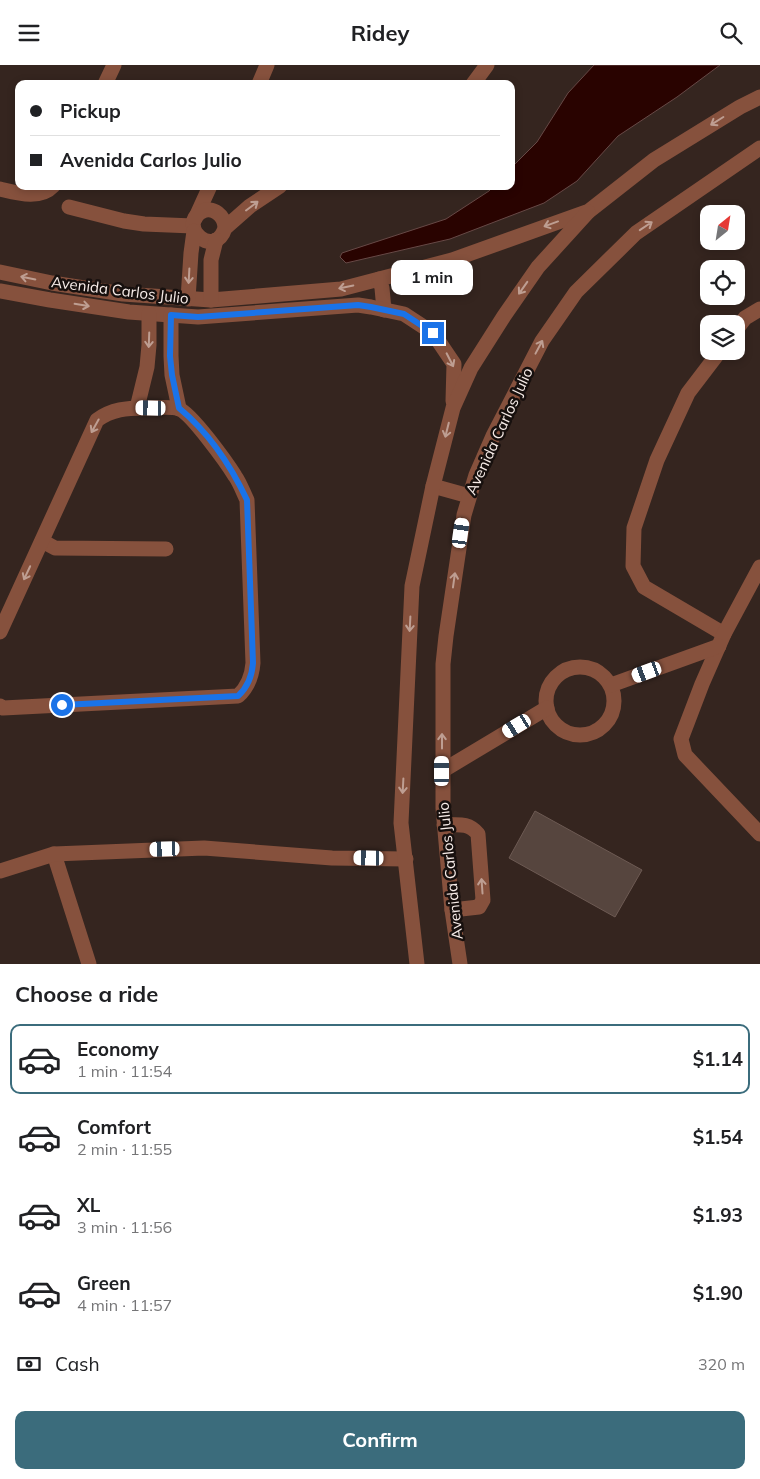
<!DOCTYPE html>
<meta charset="utf-8">
<style>
body{margin:0;font-family:Mulish,sans-serif;background:#f2f2f2;color:#202124;height:100vh;display:flex;flex-direction:column;font-size:19px;white-space:nowrap}
*{box-sizing:border-box;margin:0}
p{font-size:16px;color:#757577}
.icon{flex:none;width:28px;height:28px;fill:none;stroke:currentColor;stroke-width:2;stroke-linecap:round;stroke-linejoin:round}
.map{position:relative;height:899px;overflow:hidden}
.details{display:flex;flex-direction:column;background:#fff;flex:1}
.details>*{flex:none}
.top-card{position:absolute;left:15px;top:15px;width:500px;height:110px;border-radius:10px;box-shadow:0 2px 8px #0003;display:grid;align-content:center;height:110px;padding:0 15px;background:#fff}
.needle{width:32px;rotate:30deg}
.buttons{position:absolute;left:700px;top:140px;display:grid;gap:10px}
.buttons a{display:grid;place-items:center;width:45px;height:45px;border-radius:10px;background:#fff;box-shadow:0 2px 8px #0003;font-size:25px}
.end{position:absolute;width:22px;height:22px;margin:-11px;border:6px solid #1a73e8;background:#fff;box-shadow:0 0 0 2px #fff}
.from{border-radius:50%}
.bubble{position:absolute;height:35px;border-radius:10px;background:#fff;box-shadow:0 2px 8px #0003;font-size:16px;font-weight:700;line-height:35px;text-align:center}
.car{position:absolute;width:15px;height:30px;margin:-15px -8px;border-radius:6px;box-shadow:0 0 4px 1px #0007;background:linear-gradient(#fff 24%,#345 0 40%,#fff 0 76%,#345 0 86%,#fff 0)}
.top-card b{display:flex;align-items:center;gap:18px;height:48px;font-size:19px}
.top-card b+b{border-top:1px solid #e0e0e0}
.top-card i{width:12px;height:12px;background:#202124}
ul{padding:0;list-style:none}
li{display:flex;align-items:center;gap:15px;height:70px;margin:0 10px 8px;padding:0 5px;border:2px solid transparent;border-radius:10px}
li div{flex:1}
li b{display:block;font-size:19px}
li em{font-style:normal;font-weight:700}
li.on{border-color:#3b6c7c}
li>.icon{width:45px;height:45px;stroke-width:1.5}
h2{padding:0 15px;font-size:22px;line-height:60px}
.pay{display:flex;align-items:center;gap:12px;height:55px;padding:0 15px;font-size:19px}
.pay p{margin-inline-start:auto}
.cta{display:flex;gap:10px;margin-top:auto;padding:10px 15px}
.cta a{flex:1;height:58px;border-radius:10px;background:#3b6c7c;color:#fff;font-size:20px;font-weight:700;line-height:58px;text-align:center}
header{display:flex;justify-content:space-between;align-items:center;height:65px;padding:0 15px;background:#fff;font-size:22px;font-weight:700}
.map>svg:first-child{display:block}
.water{fill:#290300;stroke:#674946}
.building{fill:#56453e;stroke:#6d5a53}
.lines{fill:none;stroke-linecap:round;stroke-linejoin:round}
.minor{stroke:#86513d;stroke-width:15}
.oneway{stroke:#be9e92}
.route{stroke:#1a73e8;stroke-width:6}
.labels{text-anchor:middle;dominant-baseline:central;stroke-width:5;stroke-linejoin:round;paint-order:stroke}
.street-label{font-size:15px;fill:#f7ece8;stroke:#17100e}
</style>
<header><svg class="icon" aria-label="menu" viewBox="0 0 24 24"><path d="M4 6h16M4 12h16M4 18h16"/></svg>Ridey<svg class="icon" aria-label="search" viewBox="0 0 24 24"><circle cx="10" cy="10" r="6"/><path d="M15 15l6 6"/></svg></header>
<div class="map">
<svg width="760" height="899" viewBox="0 0 760 899">
<rect width="100%" height="100%" fill="#35251f"/>
<polygon class="water" points="594,0 720,0 677,32 618,71 577,116 544,138 450,174 346,198 340,192 342,188 351,185 446,154 489,126 494,121 511,121 511,103 537,77 568,28"/>
<polygon class="building" points="535,746 642,805 615,852 509,793"/>
<g class="lines">
<g class="minor">
<polyline points="105,19 114,0"/>
<polyline points="259,19 267,0"/>
<polyline points="473,19 487,0"/>
<path d="M0 124C17 128 40 135 53 121"/>
<polyline points="69,142 124,156 144,159 193,161"/>
<polyline points="195,154 210,121"/>
<path d="M225 163C225 151 213 140 201 147 177 162 215 195 225 163L250 141 280 121"/>
<polyline points="0,207 52,218 123,229 211,235 341,224 452,195 589,146 654,95 740,42 760,32"/>
<polyline points="379,214 382,223 384,245"/>
<polyline points="0,226 50,235 129,247 198,252 358,240 371,242 404,249 433,268 454,299 453,336"/>
<polyline points="188,234 191,188 194,166"/>
<polyline points="211,235 211,195 216,175"/>
<polyline points="171,250 171,291 172,310 179,343"/>
<polyline points="736,265 745,253 760,244"/>
<polyline points="720,286 688,328 657,395 634,463 633,501 644,522 724,569"/>
<polyline points="137,343 147,302 149,280 149,249"/>
<polyline points="433,421 469,431"/>
<polyline points="42,476 55,483 166,484"/>
<polyline points="760,502 724,569 702,619 681,674 685,690 760,769"/>
<path d="M0 567 97 355C112 344 127 343 144 343 152 343 173 341 179 344 191 348 227 398 235 411 240 418 243 427 247 435L253 598C252 611 248 622 238 631L3 643 0 641"/>
<circle cx="580" cy="636" r="34"/>
<polyline points="611,620 719,581"/>
<polyline points="442,706 547,643"/>
<path d="M444 760C458 760 468 757 478 769L483 835 479 842 452 845"/>
<polyline points="54,789 89,899"/>
<polyline points="0,806 54,789 204,783 332,793 406,794"/>
<polyline points="417,899 401,758 412,521 433,421 453,343 471,303 504,251 538,202 588,147"/>
<polyline points="460,899 452,845 443,743 443,599 446,571 464,450 476,410 493,371 542,276 576,227 636,168 760,83"/>
</g>
</g>
<defs><path id="oneway-shaft" d="M-6 0H5M1.5-3L5.5 0L1.5 3" fill="none" stroke-width="1.6" stroke-linecap="round" stroke-linejoin="round" transform="scale(1.25)"/></defs>
<g class="oneway">
<use href="#oneway-shaft" transform="translate(717 56) rotate(148)"/>
<use href="#oneway-shaft" transform="translate(252 141) rotate(-37)"/>
<use href="#oneway-shaft" transform="translate(551 159) rotate(160)"/>
<use href="#oneway-shaft" transform="translate(646 161) rotate(-34)"/>
<use href="#oneway-shaft" transform="translate(189 211) rotate(93)"/>
<use href="#oneway-shaft" transform="translate(28 213) rotate(-169)"/>
<use href="#oneway-shaft" transform="translate(346 222) rotate(168)"/>
<use href="#oneway-shaft" transform="translate(523 223) rotate(125)"/>
<use href="#oneway-shaft" transform="translate(82 240) rotate(9)"/>
<use href="#oneway-shaft" transform="translate(149 275) rotate(92)"/>
<use href="#oneway-shaft" transform="translate(539 282) rotate(-62)"/>
<use href="#oneway-shaft" transform="translate(450 295) rotate(63)"/>
<use href="#oneway-shaft" transform="translate(95 361) rotate(119)"/>
<use href="#oneway-shaft" transform="translate(447 365) rotate(104)"/>
<use href="#oneway-shaft" transform="translate(27 508) rotate(115)"/>
<use href="#oneway-shaft" transform="translate(454 515) rotate(-82)"/>
<use href="#oneway-shaft" transform="translate(410 559) rotate(93)"/>
<use href="#oneway-shaft" transform="translate(442 676) rotate(-90)"/>
<use href="#oneway-shaft" transform="translate(403 721) rotate(93)"/>
<use href="#oneway-shaft" transform="translate(482 821) rotate(-94)"/>
</g>
<g class="lines">
<path class="route" d="M62 640 238 631C248 622 252 611 253 598L247 435C231 401 208 367 179 343L172 310 170 291 171 250 198 252 358 240 371 242 404 249 433 268"/>
</g>
<g class="labels">
<g class="street-label">
<text transform="translate(120 225) rotate(7)">Avenida Carlos Julio</text>
<text transform="translate(499 366) rotate(-65)">Avenida Carlos Julio</text>
<text transform="translate(450 806) rotate(-96)">Avenida Carlos Julio</text>
</g>
</g>
</svg>
<div class="buttons">
<a><svg class="needle" viewBox="-14 -14 28 28"><path d="M0-13l5 13h-10z" fill="#e53935"/><path d="M0 13l5-13h-10z" fill="#757577"/></svg></a>
<a><svg class="icon" aria-label="locate" viewBox="0 0 24 24"><circle cx="12" cy="12" r="6"/><path d="M12 2v4M12 18v4M2 12h4M18 12h4"/></svg></a>
<a><svg class="icon" aria-label="layers" viewBox="0 0 24 24"><path d="M12 4l9 5-9 5-9-5zM3 14l9 5 9-5"/></svg></a>
</div>
<i class="end from" style="left:62px;top:640px"></i>
<i class="end" style="left:433px;top:268px"></i>
<div class="bubble" style="left:391px;top:195px;width:82px">1 min</div>
<i class="car" style="left:151px;top:343px;rotate:271deg"></i>
<i class="car" style="left:461px;top:468px;rotate:8deg"></i>
<i class="car" style="left:647px;top:607px;rotate:250deg"></i>
<i class="car" style="left:517px;top:661px;rotate:239deg"></i>
<i class="car" style="left:442px;top:706px;rotate:0deg"></i>
<i class="car" style="left:165px;top:784px;rotate:268deg"></i>
<i class="car" style="left:369px;top:793px;rotate:271deg"></i>
<div class="top-card">
<b><i class="from"></i>Pickup</b>
<b><i></i>Avenida Carlos Julio</b>
</div>
</div>
<section class="details">
<h2>Choose a ride</h2>
<ul>
<li class="on"><svg class="icon" aria-label="car" viewBox="0 0 24 24"><path d="M5 17H2v-5l4-1 3-4h7l3 4 3 1v5h-3M9 17h6M6 11h13"/><circle cx="7" cy="17" r="2"/><circle cx="17" cy="17" r="2"/></svg><div><b>Economy</b><p>1 min · 11:54</p></div><em>$1.14</em></li>
<li><svg class="icon" aria-label="car" viewBox="0 0 24 24"><path d="M5 17H2v-5l4-1 3-4h7l3 4 3 1v5h-3M9 17h6M6 11h13"/><circle cx="7" cy="17" r="2"/><circle cx="17" cy="17" r="2"/></svg><div><b>Comfort</b><p>2 min · 11:55</p></div><em>$1.54</em></li>
<li><svg class="icon" aria-label="car" viewBox="0 0 24 24"><path d="M5 17H2v-5l4-1 3-4h7l3 4 3 1v5h-3M9 17h6M6 11h13"/><circle cx="7" cy="17" r="2"/><circle cx="17" cy="17" r="2"/></svg><div><b>XL</b><p>3 min · 11:56</p></div><em>$1.93</em></li>
<li><svg class="icon" aria-label="car" viewBox="0 0 24 24"><path d="M5 17H2v-5l4-1 3-4h7l3 4 3 1v5h-3M9 17h6M6 11h13"/><circle cx="7" cy="17" r="2"/><circle cx="17" cy="17" r="2"/></svg><div><b>Green</b><p>4 min · 11:57</p></div><em>$1.90</em></li>
</ul>
<div class="pay"><svg class="icon" aria-label="cash" viewBox="0 0 24 24"><path d="M3 7h18v10H3z"/><circle cx="12" cy="12" r="2"/></svg>Cash<p>320 m</p></div>
<div class="cta"><a>Confirm</a></div>
</section>
